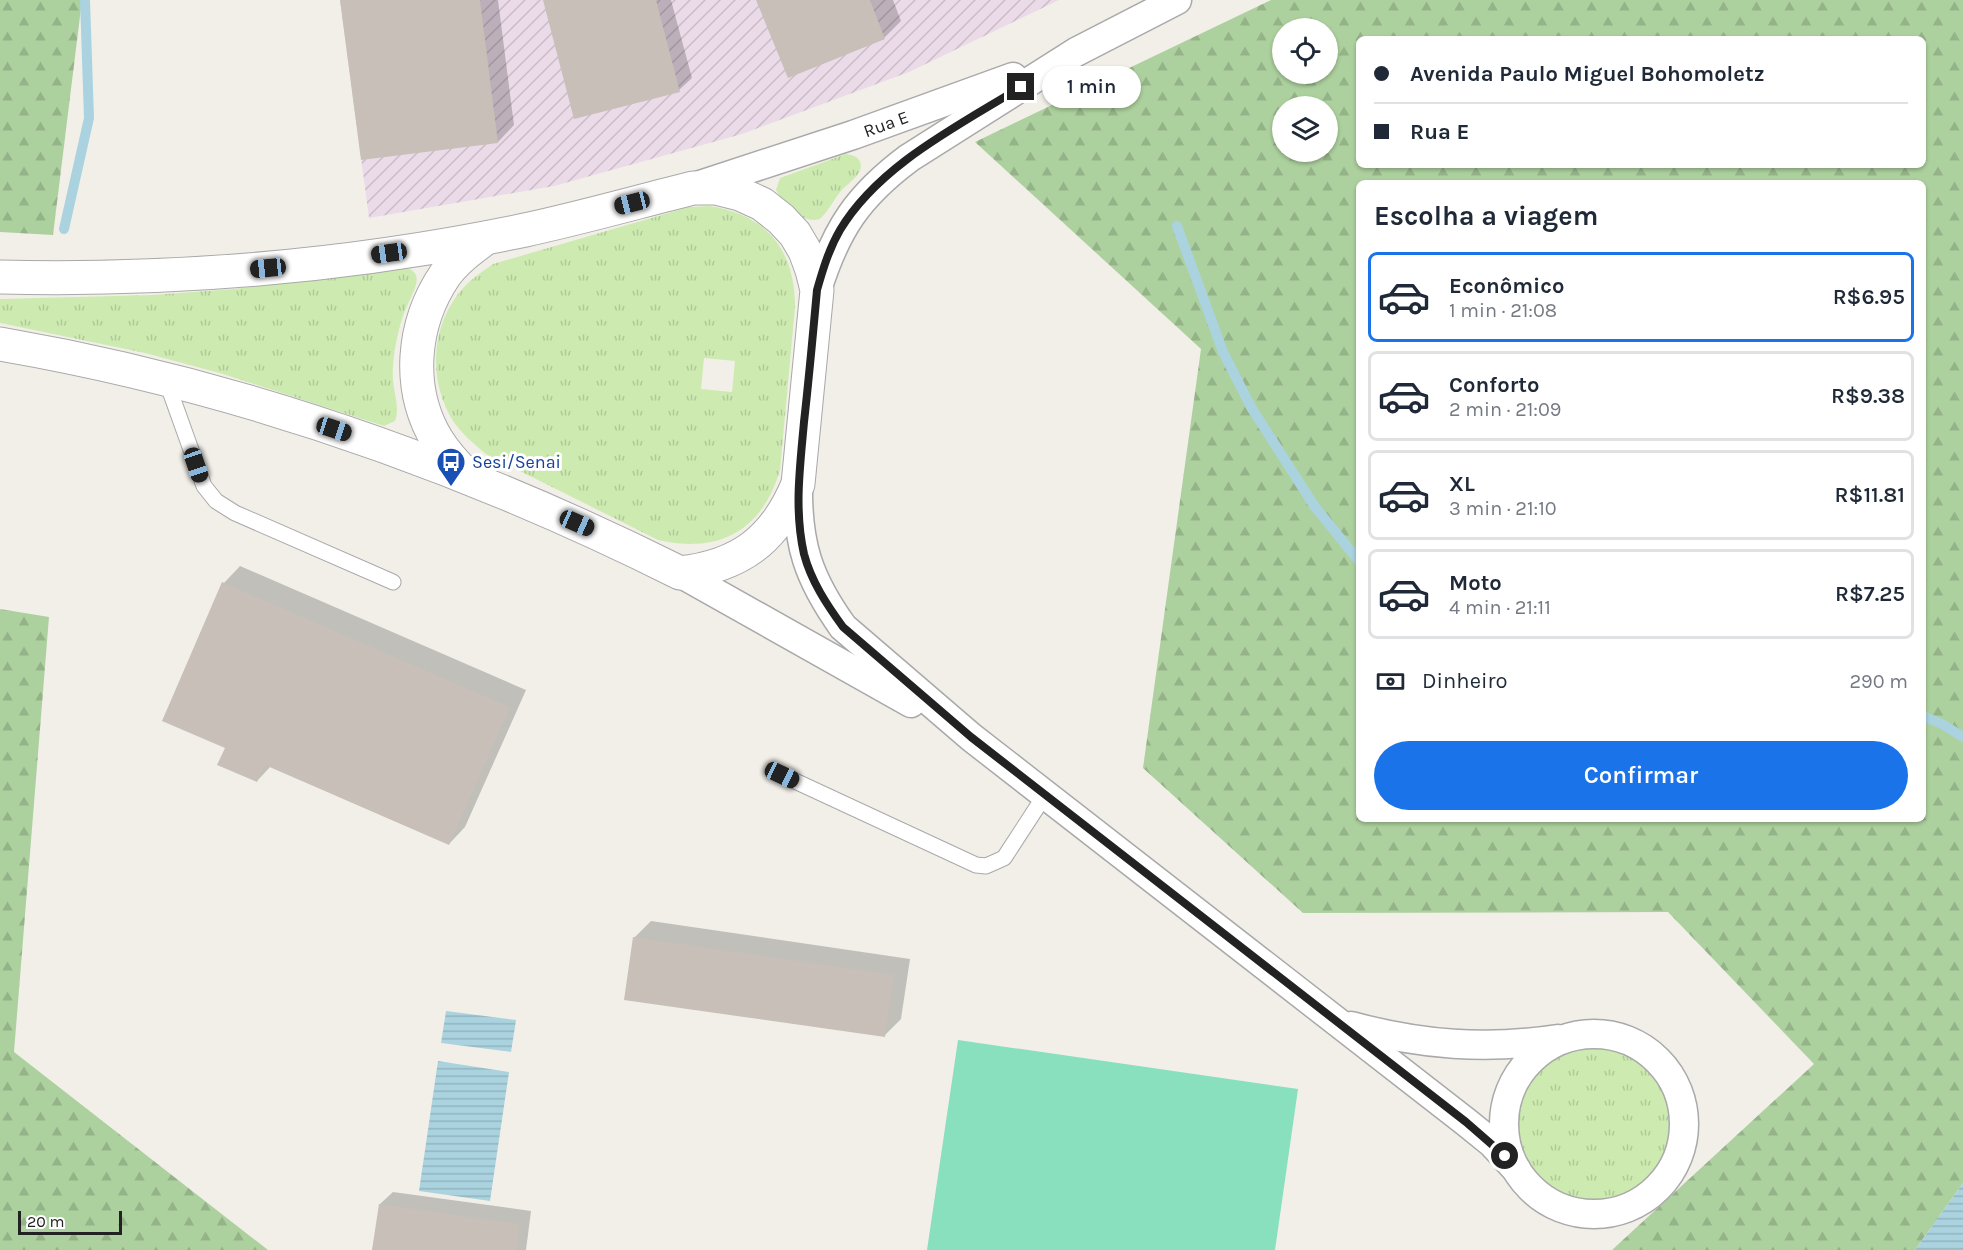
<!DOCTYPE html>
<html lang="pt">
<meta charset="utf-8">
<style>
body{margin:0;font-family:Karla,sans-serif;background:#f6f6f7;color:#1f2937;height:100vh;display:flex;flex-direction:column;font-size:22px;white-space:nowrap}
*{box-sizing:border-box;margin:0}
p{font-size:20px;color:#747a83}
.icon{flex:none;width:33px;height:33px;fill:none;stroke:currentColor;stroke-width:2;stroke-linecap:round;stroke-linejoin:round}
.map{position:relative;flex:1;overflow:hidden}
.panel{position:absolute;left:1356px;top:180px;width:570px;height:642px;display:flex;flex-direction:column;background:#fff;border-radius:9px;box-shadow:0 2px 4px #0004}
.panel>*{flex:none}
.banner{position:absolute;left:1356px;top:36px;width:570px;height:132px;border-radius:9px;box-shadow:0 2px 4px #0004;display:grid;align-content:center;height:132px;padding:0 18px;background:#fff}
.tools{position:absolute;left:1272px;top:18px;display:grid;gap:12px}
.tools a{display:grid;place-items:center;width:66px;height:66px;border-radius:50%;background:#fff;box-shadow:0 2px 4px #0004;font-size:30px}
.scale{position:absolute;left:18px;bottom:15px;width:104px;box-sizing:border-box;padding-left:6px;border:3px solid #222;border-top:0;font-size:16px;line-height:21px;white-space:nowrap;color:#222;-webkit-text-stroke:4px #fff;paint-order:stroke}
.end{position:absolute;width:27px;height:27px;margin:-14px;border:8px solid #222;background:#fff;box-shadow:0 0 0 3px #fff}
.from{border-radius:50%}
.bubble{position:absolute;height:42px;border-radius:21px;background:#fff;box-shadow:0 2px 4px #0004;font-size:20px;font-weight:600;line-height:42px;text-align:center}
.car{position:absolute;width:18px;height:36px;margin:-18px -9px;border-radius:8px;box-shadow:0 0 4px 2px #0007;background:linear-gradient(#222 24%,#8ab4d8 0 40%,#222 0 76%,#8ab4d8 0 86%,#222 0)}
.banner b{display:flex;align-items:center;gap:21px;height:57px;font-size:22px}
.banner b+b{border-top:2px solid #e0e1e3}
.banner i{width:15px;height:15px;background:#1f2937}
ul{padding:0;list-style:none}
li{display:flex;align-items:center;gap:18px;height:90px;margin:0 12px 9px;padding:0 6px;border:3px solid #e0e1e3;border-radius:9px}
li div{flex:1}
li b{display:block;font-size:22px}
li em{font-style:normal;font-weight:600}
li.current{border-color:#1a73e8}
li>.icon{width:54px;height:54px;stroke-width:1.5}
h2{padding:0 18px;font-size:27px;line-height:72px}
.pay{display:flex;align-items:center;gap:15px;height:66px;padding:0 18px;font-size:22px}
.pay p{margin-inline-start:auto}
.cta{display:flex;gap:12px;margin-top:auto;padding:12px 18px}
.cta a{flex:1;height:69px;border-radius:36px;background:#1a73e8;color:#fff;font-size:24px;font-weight:600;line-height:69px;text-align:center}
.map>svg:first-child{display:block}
.industrial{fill:url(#industrial-furrows)}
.grass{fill:url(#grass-tufts);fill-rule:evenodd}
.forest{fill:url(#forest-firs);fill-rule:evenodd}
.pitch{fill:#88e0be}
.water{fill:url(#water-rules)}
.shadow{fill:#0003}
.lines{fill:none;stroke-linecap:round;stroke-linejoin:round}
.stream{stroke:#aad3df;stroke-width:10}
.building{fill:#c7bfb8}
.service-casing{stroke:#a9a9a9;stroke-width:17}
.minor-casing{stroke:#a9a9a9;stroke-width:31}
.tertiary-casing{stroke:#a9a9a9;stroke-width:35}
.service{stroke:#fff;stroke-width:15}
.minor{stroke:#fff;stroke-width:28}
.tertiary{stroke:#fff;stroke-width:33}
.route{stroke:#222;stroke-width:8}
.labels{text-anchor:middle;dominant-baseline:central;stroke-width:6;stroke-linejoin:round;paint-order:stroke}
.street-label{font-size:18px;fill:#222;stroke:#fff}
.transit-label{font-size:18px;fill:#164399;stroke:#fff;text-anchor:start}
</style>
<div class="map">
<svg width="1963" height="1250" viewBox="0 0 1963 1250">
<defs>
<pattern id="industrial-furrows" width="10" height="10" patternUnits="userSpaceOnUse" patternTransform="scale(1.5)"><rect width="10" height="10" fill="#ebdbe8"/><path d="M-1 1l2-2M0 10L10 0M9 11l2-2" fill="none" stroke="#c9bcc7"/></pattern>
<pattern id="grass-tufts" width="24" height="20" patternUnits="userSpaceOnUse" patternTransform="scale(1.5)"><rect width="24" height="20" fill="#cdebb0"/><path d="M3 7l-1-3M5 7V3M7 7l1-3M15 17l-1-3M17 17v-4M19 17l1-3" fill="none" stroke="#b0c997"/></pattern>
<pattern id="forest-firs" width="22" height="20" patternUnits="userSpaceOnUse" patternTransform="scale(1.5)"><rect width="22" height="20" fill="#add19e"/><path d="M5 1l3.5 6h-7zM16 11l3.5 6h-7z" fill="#95b388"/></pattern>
<pattern id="water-rules" width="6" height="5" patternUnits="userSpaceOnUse" patternTransform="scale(1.5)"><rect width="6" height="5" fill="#aad3df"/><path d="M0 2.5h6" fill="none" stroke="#92b5bf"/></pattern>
</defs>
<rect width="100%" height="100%" fill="#f2efe9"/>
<polygon class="industrial" points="340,0 1059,0 909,72 742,134 554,186 369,218"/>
<g class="grass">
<path d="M846 154C851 155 855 155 859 160 867 172 848 183 841 191 833 200 829 211 820 219 803 225 783 204 776 190L780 178Z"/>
<path d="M710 206C767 215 795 250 795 307L780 470C762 531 719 554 658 540L486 454C474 444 462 434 453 421 429 382 430 331 458 294 467 282 480 273 493 264L689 207ZM704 358 735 361 732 392 701 389Z"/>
<path d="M404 267C426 272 414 290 408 304 404 312 401 321 399 330 395 346 392 363 393 380 394 393 400 409 395 421L384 426 223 374 145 353 0 323V299L152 295 234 289Z"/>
<circle cx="1594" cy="1124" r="79"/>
</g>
<g class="forest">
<polygon points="0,0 82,0 53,235 0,232"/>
<path d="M1271 0H1963V1183L1915 1250H1612L1814 1064 1668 912 1303 913 1143 768 1201 349 975 142ZM1282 28H1328V74H1282ZM1359 39H1923V165H1359ZM1282 106H1328V152H1282ZM1359 183H1923V819H1359Z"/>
<polygon points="0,609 49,617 14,1052 268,1250 0,1250"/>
</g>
<polygon class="pitch" points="958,1040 1298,1089 1275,1250 927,1250"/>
<g class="water">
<polygon points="446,1011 516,1020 511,1052 441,1043"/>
<polygon points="438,1061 509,1072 490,1201 419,1191"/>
<polygon points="1963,1183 1963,1250 1915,1250"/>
</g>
<g class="shadow">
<polygon points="342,0 498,0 514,125 498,142"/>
<polygon points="544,0 671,0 692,78 679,90"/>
<polygon points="757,0 893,0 901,21 885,37 788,76"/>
<polygon points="240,566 526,690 465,827 449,844 271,766 257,781 227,747 164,720 224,583"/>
<polygon points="651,921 910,959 901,1019 884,1036 634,938"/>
<polygon points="393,1192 531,1211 526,1250 374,1250 380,1204"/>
</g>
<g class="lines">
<g class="stream">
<polyline points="1177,226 1223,352 1251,407 1315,507 1359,561"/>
<polyline points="64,229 89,118 85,0"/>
<polyline points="1923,716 1942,724 1963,737"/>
</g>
</g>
<g class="building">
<polygon points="340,0 480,0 498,143 361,160"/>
<polygon points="543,0 656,0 680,92 574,119"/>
<polygon points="756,0 870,0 885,39 788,78"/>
<polygon points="222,582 510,707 449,845 265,765 257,782 217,765 225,748 162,721"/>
<polygon points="633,937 894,975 885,1037 624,1000"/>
<polygon points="379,1204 519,1224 516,1250 372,1250"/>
</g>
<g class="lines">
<g class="service-casing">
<g id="service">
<polyline points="166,380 204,486 216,501 235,513 393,582"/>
<polyline points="782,775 976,865 986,866 1004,858 1045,795"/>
</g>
</g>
<g class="minor-casing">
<g id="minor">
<polyline points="697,186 853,135 1013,77"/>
<path d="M817 290C836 229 858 196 909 158L1076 52 1177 0"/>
<path d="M798 484C797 544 808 578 843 627L971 737 1466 1122 1492 1143 1516 1169"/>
<polyline points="680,573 911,703"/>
<path d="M1351 1026C1421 1045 1486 1050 1558 1039"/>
<circle cx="1594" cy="1124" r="90"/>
</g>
</g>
<g class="tertiary-casing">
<g id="tertiary">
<path d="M0 277C176 281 353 266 525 230 581 218 637 202 693 188H716L740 194 762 204 781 219 795 234 805 251 812 270 817 290 798 484C775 540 740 566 680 573 464 465 238 385 0 344"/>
<path d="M466 475C455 464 445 453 437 440 406 388 412 324 445 275 456 260 471 249 486 238"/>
</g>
</g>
<use href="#service" class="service"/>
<use href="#minor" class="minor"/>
<use href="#tertiary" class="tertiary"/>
</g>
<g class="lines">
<path class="route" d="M1021 87C958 126 879 165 840 230 829 249 823 269 817 290 813 334 809 378 804 422 800 467 794 510 804 554 811 581 827 605 843 627L971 737 1466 1122 1505 1156"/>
</g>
<defs>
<g id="bus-pin" transform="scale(1.5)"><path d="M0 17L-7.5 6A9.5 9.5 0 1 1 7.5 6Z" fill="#1a4fb4" stroke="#fff"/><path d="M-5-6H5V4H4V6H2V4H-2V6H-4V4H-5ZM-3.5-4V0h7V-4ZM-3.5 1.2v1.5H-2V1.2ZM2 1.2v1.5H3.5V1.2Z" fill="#fff"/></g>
</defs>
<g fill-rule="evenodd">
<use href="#bus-pin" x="451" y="462"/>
</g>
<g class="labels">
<g class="street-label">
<text transform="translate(886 124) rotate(-20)">Rua E</text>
</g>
<g class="transit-label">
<text x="472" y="462">Sesi/Senai</text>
</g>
</g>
</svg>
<div class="tools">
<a><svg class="icon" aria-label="locate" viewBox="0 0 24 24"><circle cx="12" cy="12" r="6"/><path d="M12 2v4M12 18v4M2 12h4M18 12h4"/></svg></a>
<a><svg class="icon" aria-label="layers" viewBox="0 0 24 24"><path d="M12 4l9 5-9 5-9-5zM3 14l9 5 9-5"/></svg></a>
</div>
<div class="scale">20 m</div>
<i class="end from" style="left:1505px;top:1156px"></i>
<i class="end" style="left:1021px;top:87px"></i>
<div class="bubble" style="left:1042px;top:66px;width:99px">1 min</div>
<i class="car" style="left:632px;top:203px;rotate:256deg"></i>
<i class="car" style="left:389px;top:253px;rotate:262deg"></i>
<i class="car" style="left:268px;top:268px;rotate:264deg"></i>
<i class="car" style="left:334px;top:429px;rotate:108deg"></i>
<i class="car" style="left:196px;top:465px;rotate:161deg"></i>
<i class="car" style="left:577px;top:523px;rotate:114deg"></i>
<i class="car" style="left:782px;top:775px;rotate:115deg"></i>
<div class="banner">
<b><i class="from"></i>Avenida Paulo Miguel Bohomoletz</b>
<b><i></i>Rua E</b>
</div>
<section class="panel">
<h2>Escolha a viagem</h2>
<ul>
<li class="current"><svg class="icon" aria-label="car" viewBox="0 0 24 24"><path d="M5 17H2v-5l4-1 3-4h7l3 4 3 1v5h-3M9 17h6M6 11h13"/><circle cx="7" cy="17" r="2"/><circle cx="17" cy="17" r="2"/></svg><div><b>Econômico</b><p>1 min · 21:08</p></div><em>R$6.95</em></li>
<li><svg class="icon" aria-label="car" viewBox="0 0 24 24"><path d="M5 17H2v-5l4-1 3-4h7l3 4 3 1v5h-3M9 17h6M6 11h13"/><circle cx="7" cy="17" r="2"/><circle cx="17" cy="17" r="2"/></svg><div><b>Conforto</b><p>2 min · 21:09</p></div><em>R$9.38</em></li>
<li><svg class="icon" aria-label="car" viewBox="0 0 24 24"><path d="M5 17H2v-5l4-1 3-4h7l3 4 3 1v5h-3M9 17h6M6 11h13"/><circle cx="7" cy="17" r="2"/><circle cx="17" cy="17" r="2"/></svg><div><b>XL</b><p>3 min · 21:10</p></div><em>R$11.81</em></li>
<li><svg class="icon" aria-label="car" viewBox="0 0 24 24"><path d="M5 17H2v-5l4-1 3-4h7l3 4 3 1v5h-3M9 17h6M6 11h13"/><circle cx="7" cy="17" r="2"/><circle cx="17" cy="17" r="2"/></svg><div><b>Moto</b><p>4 min · 21:11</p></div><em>R$7.25</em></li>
</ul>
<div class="pay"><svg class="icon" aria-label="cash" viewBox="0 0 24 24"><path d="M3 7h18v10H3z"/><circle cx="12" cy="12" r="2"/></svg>Dinheiro<p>290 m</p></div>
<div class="cta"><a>Confirmar</a></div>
</section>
</div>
